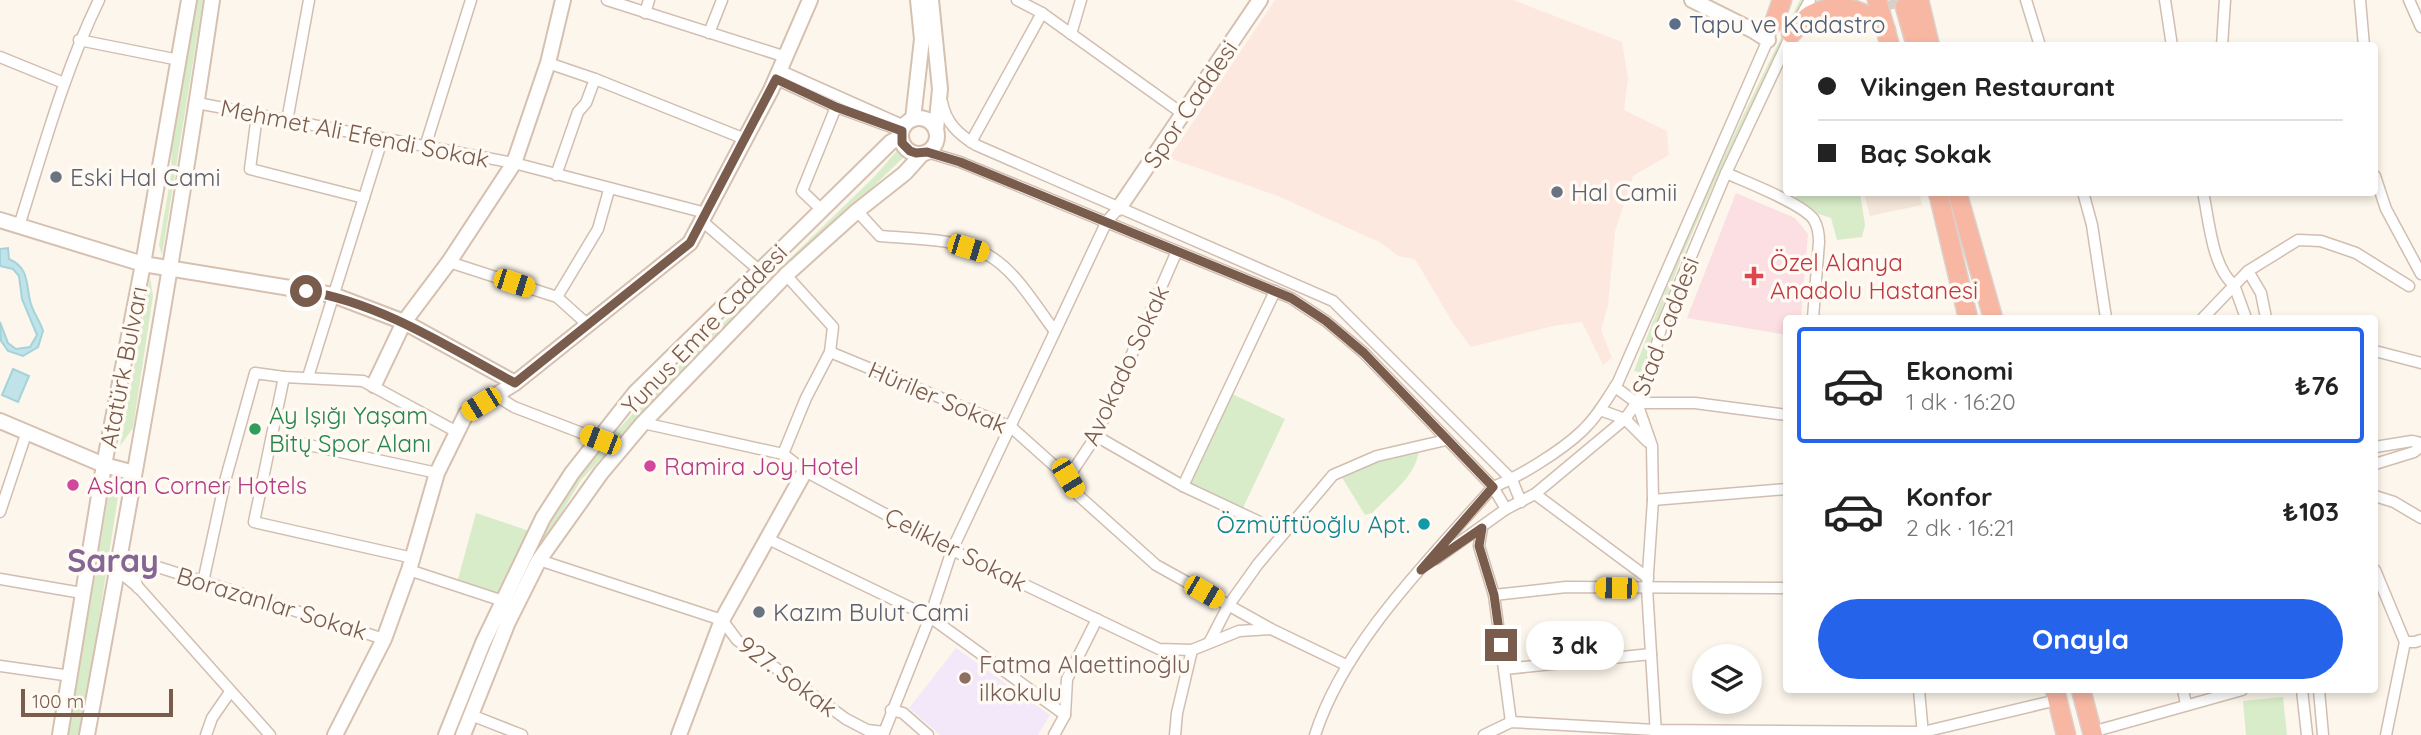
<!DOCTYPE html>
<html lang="tr">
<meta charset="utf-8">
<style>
body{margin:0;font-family:Quicksand,sans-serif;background:#f2f2f2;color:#222;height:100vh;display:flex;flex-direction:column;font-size:26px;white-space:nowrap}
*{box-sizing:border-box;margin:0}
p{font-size:23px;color:#767676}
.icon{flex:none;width:38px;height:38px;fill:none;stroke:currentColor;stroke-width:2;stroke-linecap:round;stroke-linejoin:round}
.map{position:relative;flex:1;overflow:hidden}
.side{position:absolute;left:1783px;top:315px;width:595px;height:378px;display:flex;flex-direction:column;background:#fff;border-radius:7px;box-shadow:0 4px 10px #0003}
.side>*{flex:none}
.guide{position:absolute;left:1783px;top:42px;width:595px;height:154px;border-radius:7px;box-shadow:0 4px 10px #0003;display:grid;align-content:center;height:154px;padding:0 35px;background:#fff}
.tools{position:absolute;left:1692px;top:644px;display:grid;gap:14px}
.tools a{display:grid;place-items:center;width:70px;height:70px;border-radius:50%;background:#fff;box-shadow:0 4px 10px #0003;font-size:35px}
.scale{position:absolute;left:21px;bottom:18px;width:152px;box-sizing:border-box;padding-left:7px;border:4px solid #7a5c4d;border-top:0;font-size:19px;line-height:24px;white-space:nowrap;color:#7a5c4d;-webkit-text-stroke:5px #fffaf3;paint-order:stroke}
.end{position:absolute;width:32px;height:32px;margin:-16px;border:9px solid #7a5c4d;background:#fff;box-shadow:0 0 0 4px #fff}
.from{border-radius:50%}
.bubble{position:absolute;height:49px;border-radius:24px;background:#fff;box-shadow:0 4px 10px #0003;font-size:23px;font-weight:800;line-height:49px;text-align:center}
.car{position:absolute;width:21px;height:42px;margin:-21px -10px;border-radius:9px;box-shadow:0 0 5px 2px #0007;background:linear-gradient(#f5c518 24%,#345 0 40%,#f5c518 0 76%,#345 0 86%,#f5c518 0)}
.guide b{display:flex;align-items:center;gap:24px;height:66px;font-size:26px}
.guide b+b{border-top:2px solid #e0e0e0}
.guide i{width:18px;height:18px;background:#222}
ul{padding:12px 0 0;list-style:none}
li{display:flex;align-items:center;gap:21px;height:116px;margin:0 14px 10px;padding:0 21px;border:4px solid transparent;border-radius:7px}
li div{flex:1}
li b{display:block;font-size:26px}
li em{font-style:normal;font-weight:800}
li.current{border-color:#2563eb}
li>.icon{width:63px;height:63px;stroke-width:1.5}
.cta{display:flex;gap:14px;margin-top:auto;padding:14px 35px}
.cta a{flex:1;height:80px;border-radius:42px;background:#2563eb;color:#fff;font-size:28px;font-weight:800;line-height:80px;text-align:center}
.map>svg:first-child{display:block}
.residential{fill:#f5e8da}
.commercial{fill:#fde8e0}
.education{fill:#f3e8fa}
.medical{fill:#fbdfe3}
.green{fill:#d8ecc9}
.water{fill:#bfe3e8;stroke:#a5d3da;stroke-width:2}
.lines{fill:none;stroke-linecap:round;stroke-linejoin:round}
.highway-tunnel{stroke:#dcd0c4;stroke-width:18;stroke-dasharray:18 9;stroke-linecap:butt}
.street-casing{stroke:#d1beb0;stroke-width:13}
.secondary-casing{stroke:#d6c0b0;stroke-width:18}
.highway-casing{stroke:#dad1cd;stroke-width:21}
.street{stroke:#fff;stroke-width:10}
.secondary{stroke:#fff;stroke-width:14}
.highway{stroke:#f7b7a3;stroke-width:18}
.route{stroke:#7a5c4d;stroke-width:9}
.service-dot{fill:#5c6f8a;stroke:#fffaf3;stroke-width:2.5}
.worship-dot{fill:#6b7280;stroke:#fffaf3;stroke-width:2.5}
.health-dot{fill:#e0444e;stroke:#fffaf3;stroke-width:2.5}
.leisure-dot{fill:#2e9e5b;stroke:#fffaf3;stroke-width:2.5}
.hotel-dot{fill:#d1479c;stroke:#fffaf3;stroke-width:2.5}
.culture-dot{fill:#0f9aa8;stroke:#fffaf3;stroke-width:2.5}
.education-dot{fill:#8d6e63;stroke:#fffaf3;stroke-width:2.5}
.labels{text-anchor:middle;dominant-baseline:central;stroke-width:7;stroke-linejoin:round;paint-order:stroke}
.service-label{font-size:24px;fill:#4e5e75;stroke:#fffaf3;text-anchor:start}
.street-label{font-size:24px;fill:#7a5c4d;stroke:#fffaf3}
.worship-label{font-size:24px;fill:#5b616d;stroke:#fffaf3;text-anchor:start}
.health-label{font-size:24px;fill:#be3a42;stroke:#fffaf3;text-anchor:start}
.leisure-label{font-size:24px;fill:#27864d;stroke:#fffaf3;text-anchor:start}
.hotel-label{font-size:24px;fill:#b23c85;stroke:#fffaf3;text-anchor:start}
.culture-label{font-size:24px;fill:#0d838f;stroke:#fffaf3;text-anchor:end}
.education-label{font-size:24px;fill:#785e54;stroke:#fffaf3;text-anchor:start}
.district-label{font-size:32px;font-weight:bold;fill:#846695;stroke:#fffaf3}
</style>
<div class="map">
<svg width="2421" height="735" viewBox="0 0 2421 735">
<rect width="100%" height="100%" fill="#fdf6ec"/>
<polygon class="residential" points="1864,193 1919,193 1922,205 1870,216"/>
<polygon class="commercial" points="1275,0 1513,0 1622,42 1628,78 1624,110 1667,131 1669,155 1633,176 1615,232 1608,305 1601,330 1612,358 1603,365 1582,322 1553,326 1471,347 1453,323 1415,259 1398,256 1381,243 1278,196 1169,158"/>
<polygon class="education" points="956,648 1050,715 1038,735 940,735 909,708"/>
<polygon class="medical" points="1736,193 1795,218 1808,234 1801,318 1787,318 1787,335 1687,318"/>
<g class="green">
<polygon points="195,0 203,0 162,255 159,245 171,175 172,136"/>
<path d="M1800 0H1804C1760 88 1715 176 1678 267 1665 302 1649 337 1644 374L1634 371C1681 244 1739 121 1800 0Z"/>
<polygon points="901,146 909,152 693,361 581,480 530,566 457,735 452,735 491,638 544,531 581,471 654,390 875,176"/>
<polygon points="1797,193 1860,193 1865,225 1862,237 1837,240 1831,218 1809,211 1794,202"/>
<polygon points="150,277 153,296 133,428 120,446"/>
<polygon points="1230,393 1285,419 1242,510 1188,485"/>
<path d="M1419 449C1417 476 1390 494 1372 513L1365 515 1340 474 1377 458Z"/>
<polygon points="120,484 81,735 68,735 110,486"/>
<polygon points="476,513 532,532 502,597 457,583"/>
<polygon points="2283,697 2287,735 2246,735 2243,701"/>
</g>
<g class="water">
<path d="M8 248 9 259C31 269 25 285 31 304 34 314 40 321 43 331L38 347 23 356 8 351 1 341 0 322 8 343 16 349 30 347 37 335 22 299 19 276 13 269 0 266V249Z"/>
<polygon points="13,369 29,376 18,402 2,395"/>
</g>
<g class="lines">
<polyline class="highway-tunnel" points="1891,0 1893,9"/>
<g class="street-casing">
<g id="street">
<polyline points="607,0 786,57"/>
<polyline points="1017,0 1042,13 1183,114"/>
<polyline points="2026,0 2040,46"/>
<polyline points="2165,0 2172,46"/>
<polyline points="2360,0 2364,46"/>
<polyline points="2409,0 2421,27"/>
<polyline points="645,13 649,0"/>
<polyline points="1800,18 1810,0"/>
<polyline points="709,33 722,0"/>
<polyline points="1071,34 1081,0"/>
<polyline points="79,40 179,60"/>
<polyline points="2222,46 2225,0"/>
<polyline points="0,57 64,83"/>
<polyline points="548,63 595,79 745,139"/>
<polyline points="779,70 900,124"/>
<polyline points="776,79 836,107 902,131"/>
<path d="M942 102C946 123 958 134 976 145L1333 301 1512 480 1521 502"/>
<polyline points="197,103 514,163 706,213"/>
<polyline points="257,115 250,169 364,198"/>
<polyline points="287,121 309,0"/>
<polyline points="971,142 1042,13"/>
<polyline points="425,147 471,0"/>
<polyline points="927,152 960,162 1291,298 1326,321 1364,353 1493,487 1506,509"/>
<path d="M1726 173C1746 182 1804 204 1814 220 1818 227 1819 234 1819 242L1813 318"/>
<polyline points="556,175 578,112 586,103 595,79"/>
<polyline points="2375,176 2386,209 2421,274"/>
<polyline points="2083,192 2092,225 2106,318"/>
<path d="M2203 192C2209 220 2212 267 2234 285"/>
<polyline points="822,210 802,191 836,107"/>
<path d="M857 211 880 236C914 239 955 238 986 254 1015 269 1035 305 1054 330"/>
<polyline points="702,221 760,271"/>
<path d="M19 226C43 150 64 72 99 0"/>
<polyline points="449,262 557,297 587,324"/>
<polyline points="2248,271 2261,293 2266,318"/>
<polyline points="2234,285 2246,318"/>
<polyline points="557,297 598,229 609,190"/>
<polyline points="2203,318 2248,271 2298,240 2321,241 2356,253 2409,286"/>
<polyline points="2375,351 2421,363"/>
<polyline points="830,352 1011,427 1068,478 1079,496 1156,565 1271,629 1346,665"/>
<polyline points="284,377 254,522 413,558"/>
<polyline points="308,377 382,140"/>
<polyline points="1615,387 1637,403 1652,446 1653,500 1647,588 1656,735"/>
<polyline points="495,395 514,407 600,440"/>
<polyline points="1637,403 1695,403 1787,415"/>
<polyline points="1600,410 1625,419 1648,442"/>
<polyline points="643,423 783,454 805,471 952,550 1159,649 1192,650 1239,631 1271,629"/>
<polyline points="1096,436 1183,486 1283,533"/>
<polyline points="272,437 437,473"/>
<polyline points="2375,447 2412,441 2421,443"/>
<polyline points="783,454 806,398 830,352 833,327 786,275"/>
<polyline points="2375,464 2414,452 2421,446"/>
<polyline points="1068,478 1096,436 1177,251"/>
<polyline points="1183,486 1275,291"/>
<polyline points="1535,494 1648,578"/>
<polyline points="2375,496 2394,502 2421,518"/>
<polyline points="1653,500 1787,489"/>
<polyline points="0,512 26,434"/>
<polyline points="1482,528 1479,546 1494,595 1511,722"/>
<polyline points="766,538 930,617 1065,715"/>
<polyline points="120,555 384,639"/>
<polyline points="1436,559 1506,509 1535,494 1625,419 1640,398 1650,371 1661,328 1726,173 1793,31"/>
<polyline points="539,560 722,620 737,640 846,719 867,730 884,732"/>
<polyline points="117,570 139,588 270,735"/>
<polyline points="409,570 503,601"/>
<polyline points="2375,570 2405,642 2415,642 2421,640"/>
<polyline points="0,579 82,593"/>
<polyline points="203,582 225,481 255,373 284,377 363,381 457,432"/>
<polyline points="138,588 135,579 138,570 147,564"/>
<polyline points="1494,595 1566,587 1787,588"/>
<polyline points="1210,641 1228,606 1258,564 1333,475 1377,456 1446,440"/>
<polyline points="0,666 71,676"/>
<polyline points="1505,669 1651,654"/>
<polyline points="1919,690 1923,735"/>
<polyline points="2183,690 2186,704"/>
<polyline points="2302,690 2307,735"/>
<polyline points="2319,690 2323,735"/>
<polyline points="891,710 903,713 928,735"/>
<polyline points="471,715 522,735"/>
<polyline points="2092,732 2242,690"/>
<polyline points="206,735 212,718 230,692"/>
<polyline points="883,735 930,617 952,550 1107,221 1119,208"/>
<polyline points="1054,735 1065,715 1067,679 1097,619"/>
<polyline points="1175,735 1177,713 1192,650"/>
<path d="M1315 735C1345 642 1429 560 1493 487 1519 477 1561 451 1582 431 1597 417 1607 399 1618 382L1770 35"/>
<polyline points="1484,735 1511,722 1655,730 1923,732 2057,700"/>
<polyline points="2386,735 2405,642"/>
</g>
</g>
<g class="secondary-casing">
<g id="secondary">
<polyline points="931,0 940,89 936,130"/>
<polyline points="1692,0 1754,31 1768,40"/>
<circle cx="919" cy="136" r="18"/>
<polyline points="913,119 922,39 918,0"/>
<polyline points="1119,208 1260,0"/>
<polyline points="0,220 143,264 333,295 404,322 515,383"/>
<polyline points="374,385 404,322 449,262 514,163 548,63 563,0"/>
<polyline points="0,421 104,465 134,473"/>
<polyline points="60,735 104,465 143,264 189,0"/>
<path d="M87 735C132 491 176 246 212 0"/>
<polyline points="335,735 384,639 409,570 437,473 466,414 515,383 690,243 771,90 810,0"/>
<polyline points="446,735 483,643 543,518 572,473 635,393 891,142 901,137"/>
<polyline points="463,735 508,622 539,560 601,473 643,423 786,275 857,211 905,173 922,154"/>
<polyline points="679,735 722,620 805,471"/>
</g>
</g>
<g class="highway-casing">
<g id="highway">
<polyline points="1877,0 1890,46"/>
<polyline points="1919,0 1930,46"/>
<polyline points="1905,7 1916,46"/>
<polyline points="1774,23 1782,0"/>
<path d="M1791 34C1797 28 1803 19 1810 15 1839 0 1864 9 1886 30"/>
<polyline points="1938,192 1968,318"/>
<polyline points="1957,192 1993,318"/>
<polyline points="2055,690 2066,735"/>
<polyline points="2081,690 2093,735"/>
</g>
</g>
<use href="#street" class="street"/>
<use href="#secondary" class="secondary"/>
<use href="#highway" class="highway"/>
</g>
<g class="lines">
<path class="route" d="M306 291C381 303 448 347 515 383L690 243 776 79 836 107 902 131V143L910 151 916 153 927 152 960 162 1291 298 1326 321 1364 353 1493 487 1421 570 1482 528 1479 546 1494 595 1501 645"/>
</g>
<circle class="service-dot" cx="1675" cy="24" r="7"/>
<g class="worship-dot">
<circle cx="56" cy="177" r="7"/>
<circle cx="1557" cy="192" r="7"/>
<circle cx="759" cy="612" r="7"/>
</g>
<path class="health-dot" d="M1750.5 265.5h7v7h7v7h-7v7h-7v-7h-7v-7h7z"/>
<circle class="leisure-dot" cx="255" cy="429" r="7"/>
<g class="hotel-dot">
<circle cx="650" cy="466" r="7"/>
<circle cx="73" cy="485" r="7"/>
</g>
<circle class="culture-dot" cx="1424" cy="524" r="7"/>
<circle class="education-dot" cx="965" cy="678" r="7"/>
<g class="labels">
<g class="service-label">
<text x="1689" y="24">Tapu ve Kadastro</text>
</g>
<g class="street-label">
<text transform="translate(1190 104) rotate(-56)">Spor Caddesi</text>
<text transform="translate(355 133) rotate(11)">Mehmet Ali Efendi Sokak</text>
<text transform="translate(1665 326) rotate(-69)">Stad Caddesi</text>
<text transform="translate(704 329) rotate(-46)">Yunus Emre Caddesi</text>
<text transform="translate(1125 365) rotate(-65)">Avokado Sokak</text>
<text transform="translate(123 367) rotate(-79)">Atatürk Bulvarı</text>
<text transform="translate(938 397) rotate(23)">Hüriler Sokak</text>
<text transform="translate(956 549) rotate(27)">Çelikler Sokak</text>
<text transform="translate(272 603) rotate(17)">Borazanlar Sokak</text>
<text transform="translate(788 676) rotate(37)">927. Sokak</text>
</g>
<g class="worship-label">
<text x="70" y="177">Eski Hal Cami</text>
<text x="1571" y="192">Hal Camii</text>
<text x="773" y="612">Kazım Bulut Cami</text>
</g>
<g class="health-label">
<text x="1770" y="262">Özel Alanya<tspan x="1770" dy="28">Anadolu Hastanesi</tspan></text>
</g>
<g class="leisure-label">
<text x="269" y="415">Ay Işığı Yaşam<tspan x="269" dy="28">Bitų Spor Alanı</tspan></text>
</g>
<g class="hotel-label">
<text x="664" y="466">Ramira Joy Hotel</text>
<text x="87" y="485">Aslan Corner Hotels</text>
</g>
<g class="culture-label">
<text x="1410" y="524">Özmüftüoğlu Apt.</text>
</g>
<g class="education-label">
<text x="979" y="664">Fatma Alaettinoğlu<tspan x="979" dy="28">ilkokulu</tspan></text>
</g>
<g class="district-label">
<text x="113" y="560">Saray</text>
</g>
</g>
</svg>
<div class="tools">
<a><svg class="icon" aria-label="layers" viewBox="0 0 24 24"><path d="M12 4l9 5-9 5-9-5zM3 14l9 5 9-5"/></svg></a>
</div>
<div class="scale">100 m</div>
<i class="end from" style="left:306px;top:291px"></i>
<i class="end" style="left:1501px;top:645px"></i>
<div class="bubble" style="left:1526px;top:621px;width:98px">3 dk</div>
<i class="car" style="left:968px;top:248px;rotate:107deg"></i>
<i class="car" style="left:514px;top:283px;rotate:108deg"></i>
<i class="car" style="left:481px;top:404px;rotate:238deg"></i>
<i class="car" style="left:600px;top:440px;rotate:291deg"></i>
<i class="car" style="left:1068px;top:478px;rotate:149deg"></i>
<i class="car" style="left:1616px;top:588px;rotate:271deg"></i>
<i class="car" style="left:1204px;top:592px;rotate:120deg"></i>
<div class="guide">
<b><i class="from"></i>Vikingen Restaurant</b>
<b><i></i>Baç Sokak</b>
</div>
<section class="side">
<ul>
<li class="current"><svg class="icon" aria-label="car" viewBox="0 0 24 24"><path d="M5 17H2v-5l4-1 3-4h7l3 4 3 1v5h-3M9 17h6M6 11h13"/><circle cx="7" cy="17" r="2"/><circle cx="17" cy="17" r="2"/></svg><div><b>Ekonomi</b><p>1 dk · 16:20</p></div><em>₺76</em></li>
<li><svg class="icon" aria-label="car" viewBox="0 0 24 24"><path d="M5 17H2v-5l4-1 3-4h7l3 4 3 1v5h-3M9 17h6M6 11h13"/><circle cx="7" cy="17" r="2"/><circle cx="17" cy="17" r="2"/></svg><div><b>Konfor</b><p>2 dk · 16:21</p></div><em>₺103</em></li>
</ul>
<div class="cta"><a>Onayla</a></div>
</section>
</div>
